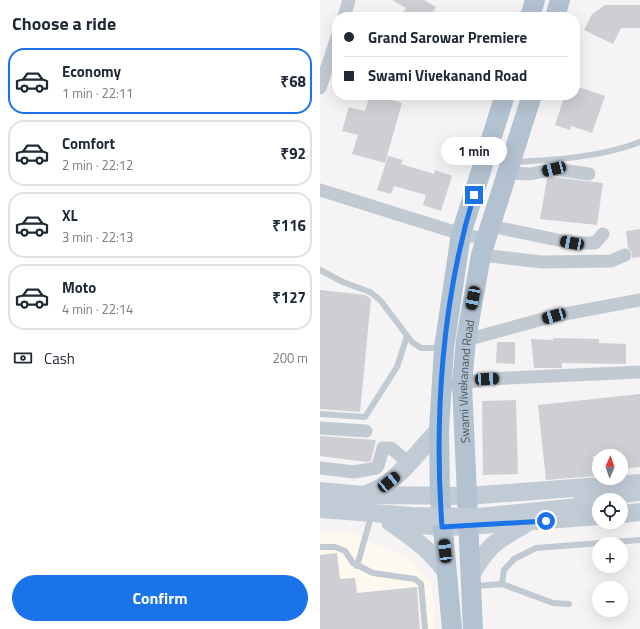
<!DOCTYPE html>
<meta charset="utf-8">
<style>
body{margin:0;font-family:"Titillium Web",sans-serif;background:#f6f6f7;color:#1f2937;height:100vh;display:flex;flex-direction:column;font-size:15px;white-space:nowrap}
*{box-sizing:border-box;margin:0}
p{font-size:13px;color:#747a83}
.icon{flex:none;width:22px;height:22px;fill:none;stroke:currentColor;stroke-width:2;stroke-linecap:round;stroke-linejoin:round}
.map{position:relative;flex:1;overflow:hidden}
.details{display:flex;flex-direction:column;background:#fff;width:320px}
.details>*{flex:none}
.banner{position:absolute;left:12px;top:12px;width:248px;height:88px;border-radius:16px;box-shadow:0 4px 16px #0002;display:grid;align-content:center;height:88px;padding:0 12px;background:#fff}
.needle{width:26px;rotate:2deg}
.buttons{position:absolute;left:272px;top:449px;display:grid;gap:8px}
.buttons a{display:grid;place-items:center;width:36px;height:36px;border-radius:50%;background:#fff;box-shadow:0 4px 16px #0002;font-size:20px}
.end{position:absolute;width:18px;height:18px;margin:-9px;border:5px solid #1a73e8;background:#fff;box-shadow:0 0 0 2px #fff}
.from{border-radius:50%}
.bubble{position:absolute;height:28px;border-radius:14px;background:#fff;box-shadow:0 4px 16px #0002;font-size:13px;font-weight:700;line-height:28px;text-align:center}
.car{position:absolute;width:12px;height:24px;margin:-12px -6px;border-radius:5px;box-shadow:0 0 3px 1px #0007;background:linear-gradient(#222 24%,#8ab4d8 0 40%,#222 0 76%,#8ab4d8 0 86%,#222 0)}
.banner b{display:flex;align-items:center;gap:14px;height:38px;font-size:15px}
.banner b+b{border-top:1px solid #e0e1e3}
.banner i{width:10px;height:10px;background:#1f2937}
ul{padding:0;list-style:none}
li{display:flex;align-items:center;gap:12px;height:66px;margin:0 8px 6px;padding:0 4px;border:2px solid #e0e1e3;border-radius:16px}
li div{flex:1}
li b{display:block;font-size:15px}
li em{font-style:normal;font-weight:700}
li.selected{border-color:#1a73e8}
li>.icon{width:36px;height:36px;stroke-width:1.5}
h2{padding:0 12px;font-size:18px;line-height:48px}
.pay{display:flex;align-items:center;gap:10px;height:44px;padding:0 12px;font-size:15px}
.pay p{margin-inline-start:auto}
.primary-button{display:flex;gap:8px;margin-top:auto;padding:8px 12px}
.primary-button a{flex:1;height:46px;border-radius:24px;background:#1a73e8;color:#fff;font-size:16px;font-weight:700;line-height:46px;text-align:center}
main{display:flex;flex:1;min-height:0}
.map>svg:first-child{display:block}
.commercial{fill:#fdf9ef}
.building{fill:#cdcfd5}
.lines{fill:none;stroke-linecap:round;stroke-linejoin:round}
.service{stroke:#c1cad2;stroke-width:6}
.minor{stroke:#c1cad2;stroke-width:13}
.secondary{stroke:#c1cbd6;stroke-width:18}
.primary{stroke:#b3c2d1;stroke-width:20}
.secondary-bridge{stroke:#c1cbd6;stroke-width:18}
.route{stroke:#1a73e8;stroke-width:5}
.labels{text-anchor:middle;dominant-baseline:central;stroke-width:4;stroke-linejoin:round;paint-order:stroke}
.street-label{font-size:12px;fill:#4a5661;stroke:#fff}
</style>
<main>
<section class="details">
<h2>Choose a ride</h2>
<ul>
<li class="selected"><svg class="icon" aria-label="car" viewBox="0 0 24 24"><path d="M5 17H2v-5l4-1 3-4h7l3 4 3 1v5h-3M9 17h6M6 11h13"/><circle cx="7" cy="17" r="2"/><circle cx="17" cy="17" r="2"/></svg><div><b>Economy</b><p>1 min · 22:11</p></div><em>₹68</em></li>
<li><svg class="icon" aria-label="car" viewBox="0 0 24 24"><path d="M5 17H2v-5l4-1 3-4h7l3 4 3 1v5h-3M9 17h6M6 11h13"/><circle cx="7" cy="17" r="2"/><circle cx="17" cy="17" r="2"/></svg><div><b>Comfort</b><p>2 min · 22:12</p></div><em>₹92</em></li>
<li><svg class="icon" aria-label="car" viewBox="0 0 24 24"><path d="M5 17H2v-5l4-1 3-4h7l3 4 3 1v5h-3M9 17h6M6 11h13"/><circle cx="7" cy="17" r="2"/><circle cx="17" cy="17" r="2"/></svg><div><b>XL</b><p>3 min · 22:13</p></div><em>₹116</em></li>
<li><svg class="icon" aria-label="car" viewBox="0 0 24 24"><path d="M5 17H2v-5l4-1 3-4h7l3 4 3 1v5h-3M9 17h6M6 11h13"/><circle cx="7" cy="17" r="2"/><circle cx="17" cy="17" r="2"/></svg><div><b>Moto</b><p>4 min · 22:14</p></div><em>₹127</em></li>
</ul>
<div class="pay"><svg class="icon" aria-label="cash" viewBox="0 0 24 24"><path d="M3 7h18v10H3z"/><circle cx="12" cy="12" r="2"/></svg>Cash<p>200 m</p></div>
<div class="primary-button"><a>Confirm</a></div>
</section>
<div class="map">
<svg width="320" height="629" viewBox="0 0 320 629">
<rect width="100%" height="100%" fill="#f5f3f3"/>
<polygon class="commercial" points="0,532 24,532 34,533 91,560 110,581 115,605 113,629 0,629"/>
<g class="building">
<polygon points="72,0 104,0 116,7 110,17 81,17 86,8"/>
<polygon points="285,5 320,5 320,28 301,28 293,44 264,30 272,14"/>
<polygon points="255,86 285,96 272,133 251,126 250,130 235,125 245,95 255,95"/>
<polygon points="50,95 56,95 82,103 65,163 32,154 38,135 22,131 29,107 45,111"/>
<polygon points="68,156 83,160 81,164 114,174 115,170 132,176 121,211 103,205 106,195 74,186 71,194 57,190"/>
<polygon points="232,177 283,183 277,225 220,219 227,179"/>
<polygon points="320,229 320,257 312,258 312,252 308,248 306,231"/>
<polygon points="0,290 45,295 51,299 40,412 0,409"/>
<polygon points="233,338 279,339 279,343 306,344 306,364 242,363 242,368 214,368 211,339 233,340"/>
<polygon points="177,342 195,342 195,364 176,363"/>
<polygon points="320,394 320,467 301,469 301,456 273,456 275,476 226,480 218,405"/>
<polygon points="196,400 198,474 163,475 162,401"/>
<polygon points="0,436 56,440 51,461 46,462 0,456"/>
<polygon points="17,553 20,579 35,578 37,593 97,587 100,629 0,629 0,555"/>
</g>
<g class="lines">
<g class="service">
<path d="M194 162C236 160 281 157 320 142"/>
<polyline points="0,270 23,282 50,292 60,300 92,342 101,348 120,348"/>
<polyline points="0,414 45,417 77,367 87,336"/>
<polyline points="0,547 15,547 25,551 33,563 53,573 95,579 101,584 105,629"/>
<polyline points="37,566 50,520"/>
<polyline points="182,584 184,570 194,559 216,548 320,540"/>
<polyline points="155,586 182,584 233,603 249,604"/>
</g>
<g class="minor">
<polyline points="24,17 29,0"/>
<polyline points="0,88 17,37"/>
<polyline points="187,173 210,174 234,169 269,174"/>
<polyline points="0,190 141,234 166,239"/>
<polyline points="170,226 252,243 275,243 283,234"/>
<polyline points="161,255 222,262 291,261 305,255"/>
<polyline points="146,340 234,316 320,300"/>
<polyline points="134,385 167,379 320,372"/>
<polyline points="0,428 46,431"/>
<polyline points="0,468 34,472 56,468 58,466 63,448 71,448 89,463"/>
</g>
<g class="secondary">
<polyline points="0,491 44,495 147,496 320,483"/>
<path d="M46 494C79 483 95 453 119 430"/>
<polyline points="301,514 320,512"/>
<path d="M70 522C95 540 110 549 128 575"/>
<polyline points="80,523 122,527 149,526 279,516"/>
<path d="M150 576C167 548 174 541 204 525"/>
</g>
<g class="primary">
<polyline points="210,17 215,0"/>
<polyline points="235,17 240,0"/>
<polyline points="132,629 120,497 119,430 124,348 141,234 185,95"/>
<path id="s1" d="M153 629 142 384 146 340 161 255 212 95"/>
</g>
<g class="secondary-bridge">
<polyline points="263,498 320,492"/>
<polyline points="0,509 92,516 158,517 279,505"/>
</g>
</g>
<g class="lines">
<path class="route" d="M154 195C122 300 114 417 122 527L226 521"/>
</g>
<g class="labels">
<g class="street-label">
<text stroke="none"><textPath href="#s1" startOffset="248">Swami Vivekanand Road</textPath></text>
</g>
</g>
</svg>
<div class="buttons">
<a><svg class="needle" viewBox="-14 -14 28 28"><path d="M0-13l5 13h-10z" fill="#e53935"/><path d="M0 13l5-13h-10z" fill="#747a83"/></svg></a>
<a><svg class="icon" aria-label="locate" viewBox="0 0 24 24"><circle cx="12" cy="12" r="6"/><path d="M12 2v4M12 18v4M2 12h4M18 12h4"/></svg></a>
<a>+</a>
<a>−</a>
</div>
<i class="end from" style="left:226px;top:521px"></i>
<i class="end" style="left:154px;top:195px"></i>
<div class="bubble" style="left:121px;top:137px;width:66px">1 min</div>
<i class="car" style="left:234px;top:169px;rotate:256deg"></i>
<i class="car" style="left:252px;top:243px;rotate:281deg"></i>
<i class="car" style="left:153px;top:298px;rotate:191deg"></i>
<i class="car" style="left:234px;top:316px;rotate:254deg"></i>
<i class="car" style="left:167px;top:379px;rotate:87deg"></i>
<i class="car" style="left:69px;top:482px;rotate:51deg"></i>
<i class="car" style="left:125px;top:551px;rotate:354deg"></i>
<div class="banner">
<b><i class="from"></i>Grand Sarowar Premiere</b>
<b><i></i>Swami Vivekanand Road</b>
</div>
</div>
</main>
